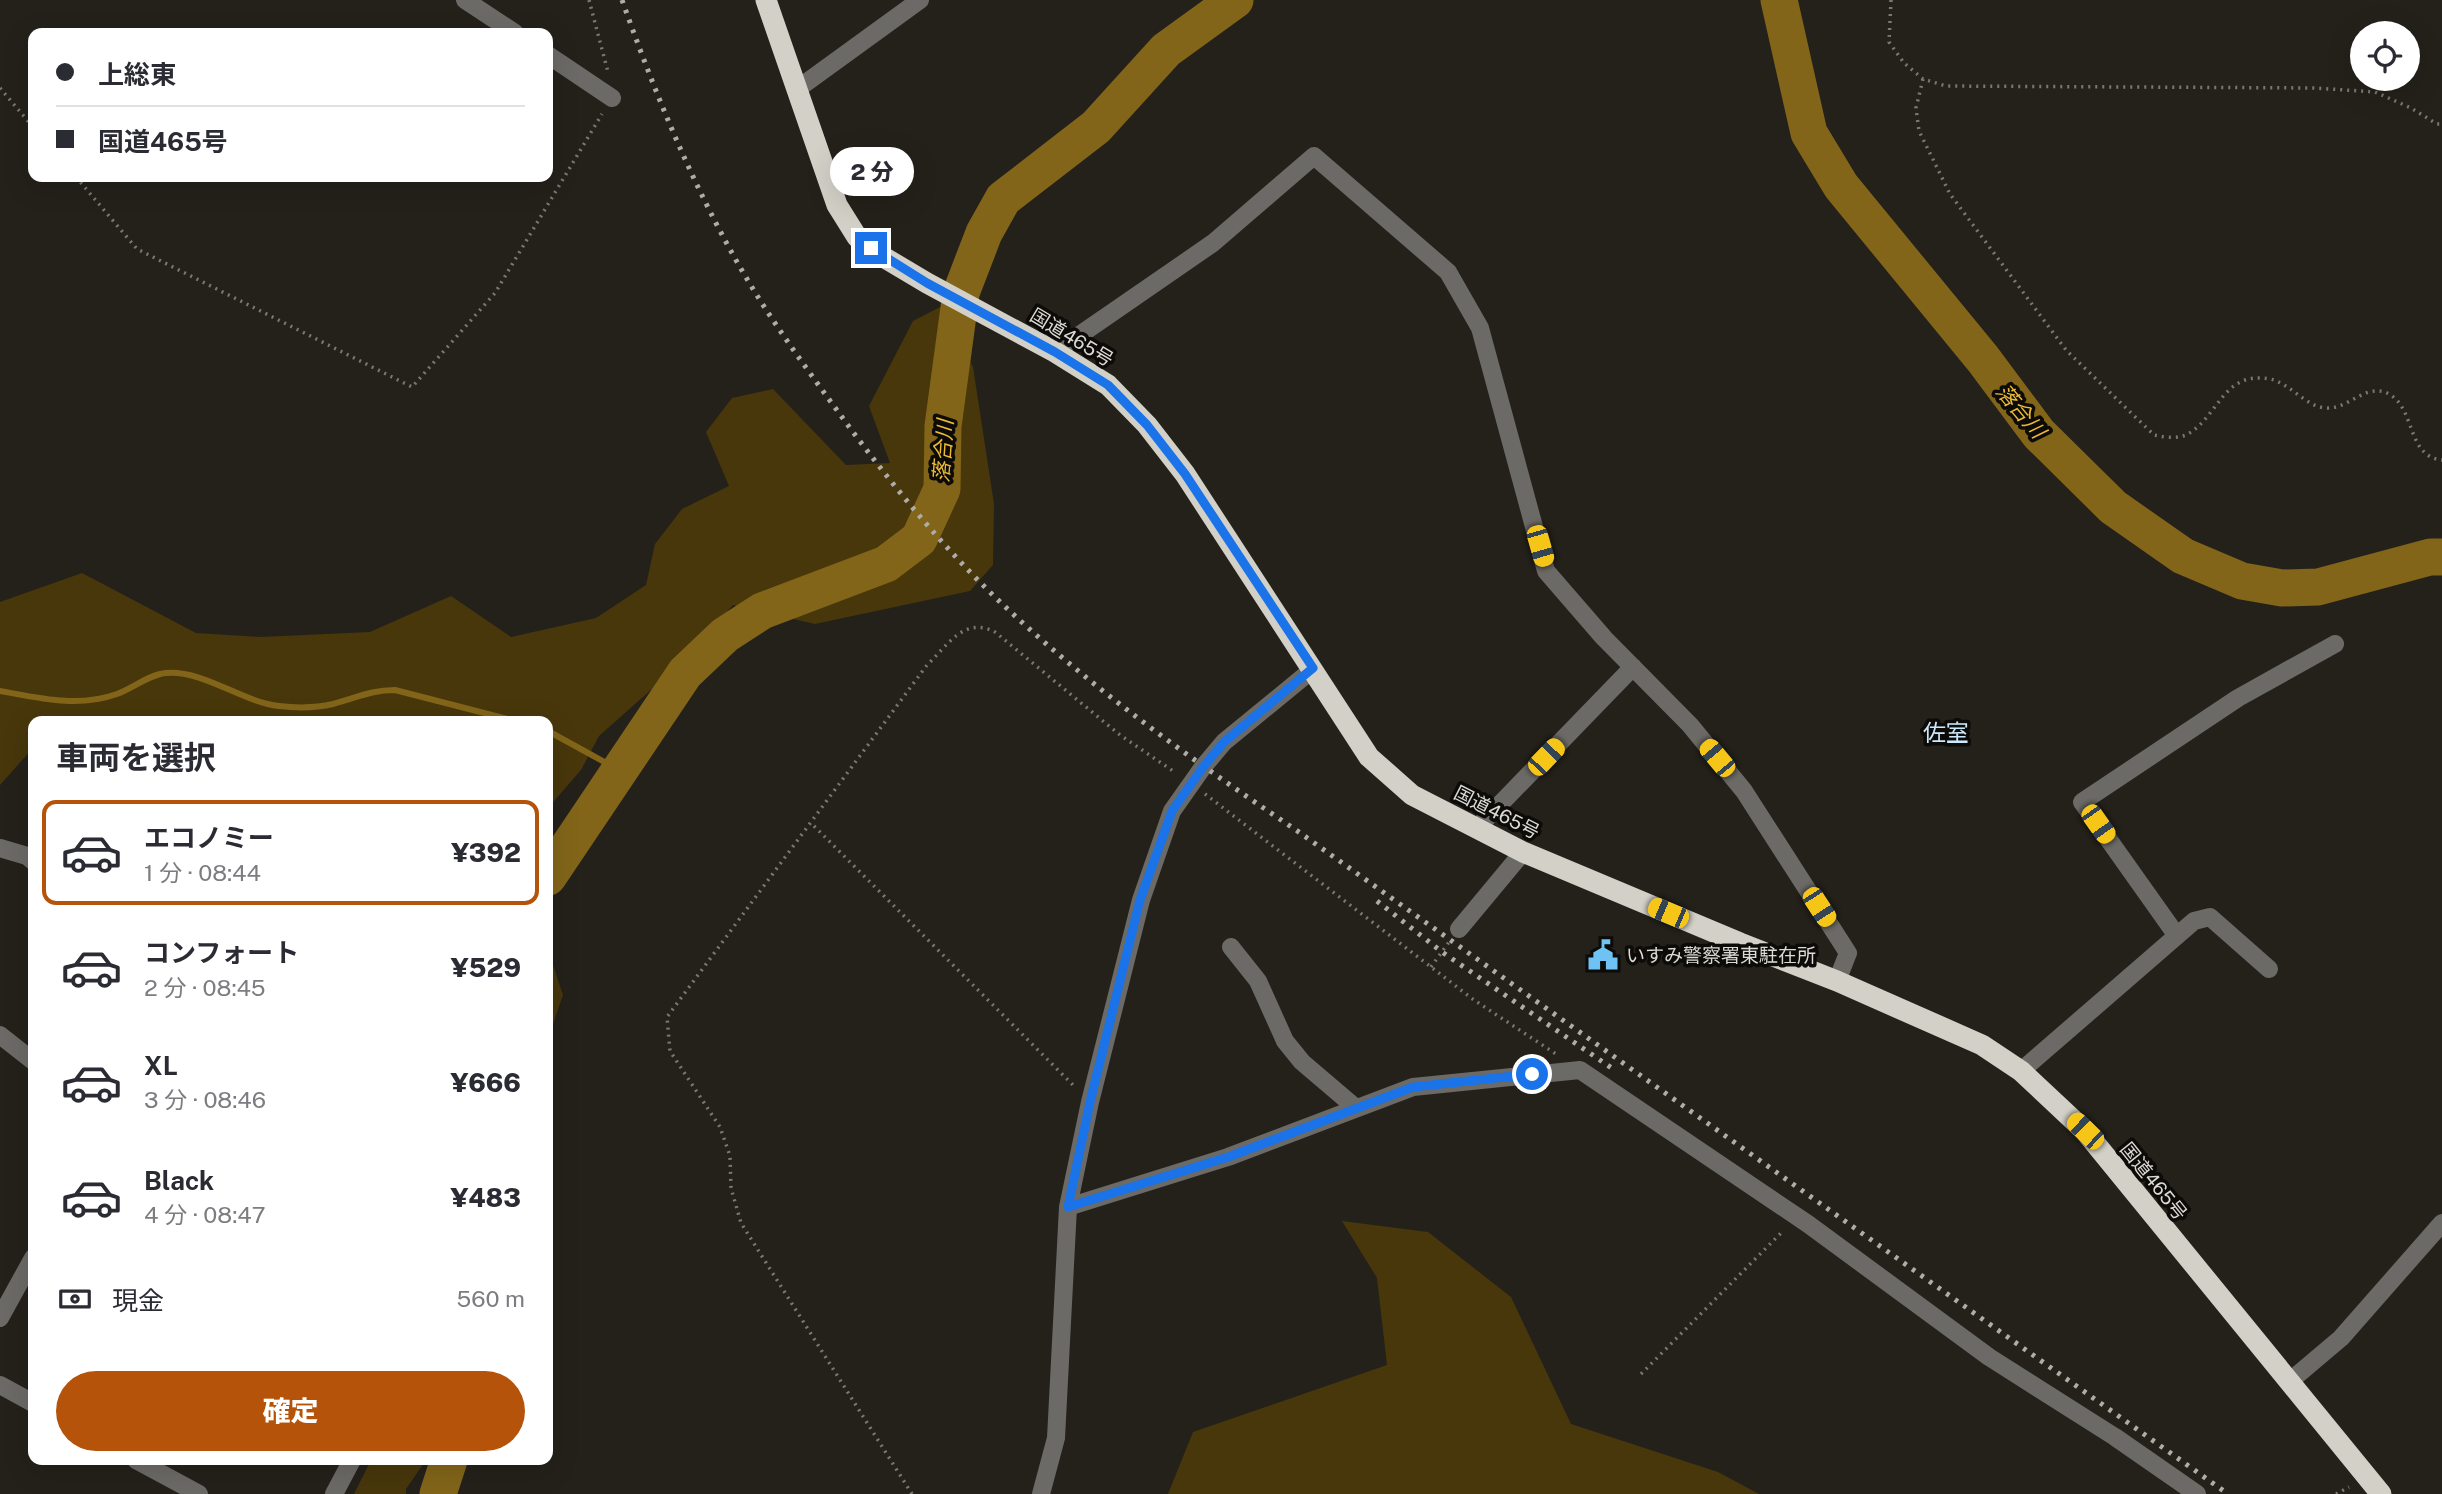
<!DOCTYPE html>
<html lang="ja">
<meta charset="utf-8">
<style>
body{margin:0;font-family:"Public Sans","Noto Sans JP",sans-serif;background:#f2f2f3;color:#2b2b33;height:100vh;display:flex;flex-direction:column;font-size:26px;white-space:nowrap}
*{box-sizing:border-box;margin:0}
p{font-size:23px;color:#7c7c81}
.icon{flex:none;width:38px;height:38px;fill:none;stroke:currentColor;stroke-width:2;stroke-linecap:round;stroke-linejoin:round}
.map{position:relative;flex:1;overflow:hidden}
.panel{position:absolute;left:28px;top:716px;width:525px;height:749px;display:flex;flex-direction:column;background:#fff;border-radius:14px;box-shadow:0 7px 28px #0002}
.panel>*{flex:none}
.guide{position:absolute;left:28px;top:28px;width:525px;height:154px;border-radius:14px;box-shadow:0 7px 28px #0002;display:grid;align-content:center;height:154px;padding:0 28px;background:#fff}
.buttons{position:absolute;left:2350px;top:21px;display:grid;gap:14px}
.buttons a{display:grid;place-items:center;width:70px;height:70px;border-radius:50%;background:#fff;box-shadow:0 7px 28px #0002;font-size:35px}
.end{position:absolute;width:32px;height:32px;margin:-16px;border:9px solid #1a73e8;background:#fff;box-shadow:0 0 0 4px #fff}
.from{border-radius:50%}
.bubble{position:absolute;height:49px;border-radius:24px;background:#fff;box-shadow:0 7px 28px #0002;font-size:23px;font-weight:800;line-height:49px;text-align:center}
.car{position:absolute;width:21px;height:42px;margin:-21px -10px;border-radius:9px;box-shadow:0 0 5px 2px #0007;background:linear-gradient(#f5c518 24%,#345 0 40%,#f5c518 0 76%,#345 0 86%,#f5c518 0)}
.guide b{display:flex;align-items:center;gap:24px;height:66px;font-size:26px}
.guide b+b{border-top:2px solid #e1e1e2}
.guide i{width:18px;height:18px;background:#2b2b33}
ul{padding:0;list-style:none}
li{display:flex;align-items:center;gap:21px;height:105px;margin:0 14px 10px;padding:0 14px;border:4px solid transparent;border-radius:14px}
li div{flex:1}
li b{display:block;font-size:26px}
li em{font-style:normal;font-weight:800}
li.active{border-color:#b45309}
li>.icon{width:63px;height:63px;stroke-width:1.5}
h2{padding:0 28px;font-size:32px;line-height:84px}
.pay{display:flex;align-items:center;gap:18px;height:77px;padding:0 28px;font-size:26px}
.pay p{margin-inline-start:auto}
.primary-button{display:flex;gap:14px;margin-top:auto;padding:14px 28px}
.primary-button a{flex:1;height:80px;border-radius:42px;background:#b45309;color:#fff;font-size:28px;font-weight:800;line-height:80px;text-align:center}
.map>svg:first-child{display:block}
</style>
<div class="map">
<svg width="2442" height="1494" viewBox="0 0 2442 1494">
<rect width="100%" height="100%" fill="#24211b"/>
<path fill="#48370b" d="M942,306L973,367L994,504L993,565L970,591L815,624L733,605L687,658L599,736L581,770L548,808V721H33V748L0,785V602L82,573L196,633L260,637L370,632L451,596L511,637L596,618L646,585L655,544L682,509L729,486L706,432L732,398L773,389L846,465L890,463L869,406L913,321Z
M548,950L563,995L548,1038Z
M1342,1221L1428,1232L1511,1297L1571,1424L1718,1472L1759,1494H1168L1193,1432L1387,1365L1377,1278Z
M371,1460H426L406,1489V1494H354Z"/>
<g fill="none" stroke-linecap="round" stroke-linejoin="round">
<path stroke="#826519" stroke-width="6" d="M0,691C39,698 78,708 117,694C132,689 150,674 166,673C204,670 242,702 279,706C296,708 316,708 333,704C356,698 371,690 395,690L515,721
M548,731L619,770"/>
<path stroke="#826519" stroke-width="37" d="M1779,0L1809,133L1841,186L1983,359L2039,434L2113,507L2183,556L2242,581L2282,588L2318,587L2430,557H2442
M548,877L685,673L725,635L762,611L886,564L919,539L942,489L943,426L961,293L984,233L1003,199L1096,127L1166,50L1235,0
M438,1494L449,1460"/>
<path stroke="#7a7873" stroke-width="3.5" stroke-dasharray="2 5" stroke-linecap="butt" d="M589,0L608,72
M1891,0L1889,42L1904,63L1923,79L1946,86L2315,88L2375,92L2411,108L2437,124H2442
M1923,79L1916,108L1919,131L1950,194L2066,350L2154,435C2164,437 2176,439 2186,435C2219,418 2222,370 2270,379C2290,383 2307,408 2327,408C2350,409 2369,379 2392,396C2415,412 2408,457 2442,460
M0,88L33,127
M76,177L137,249L412,387L495,293L602,114
M1205,794L1474,1000L1556,1054
M814,826L1075,1087
M1431,967L1449,942
M1641,1374L1783,1231
M912,1494L741,1223L731,1188L730,1156L720,1127L670,1051L667,1017L927,665C948,645 964,616 995,632L1120,735L1176,773
M2336,1494L2349,1487"/>
<path stroke="#6b6a66" stroke-width="18" d="M465,0L515,33
M548,55L612,98
M796,90L920,0
M1055,352L1213,243L1314,156L1448,272L1480,328L1546,571L1604,638L1690,725L1744,791L1848,953L1837,981
M1477,828L1633,667
M0,848L27,856L33,861
M1459,929L1523,852
M2177,936L2082,802L2238,698L2335,644
M1231,947L1258,981L1285,1041L1302,1062L1356,1108
M0,1035L33,1061
M2021,1071L2194,921L2210,917L2269,969
M1068,1207L1228,1157L1413,1087L1580,1070L1808,1224L1989,1357L2115,1437L2197,1494
M0,1318L33,1258
M2289,1382L2341,1338L2442,1223
M0,1385L33,1403
M136,1460L199,1494
M334,1494L352,1460
M1041,1494L1056,1438L1068,1207L1090,1102L1141,900L1172,811L1203,767L1224,742L1313,669"/>
<path stroke="#d3d0c7" stroke-width="21" d="M766,0L837,205L857,237L885,258L927,283L1055,352L1108,385L1147,425L1185,474L1369,757L1412,795L1523,852L1740,943L1837,981L1982,1045L2021,1071L2085,1131L2381,1494"/>
<path stroke="#afada8" stroke-width="5" stroke-dasharray="3.5 7" stroke-linecap="butt" d="M622,0C657,99 698,199 753,289C782,336 815,380 847,424C894,487 941,545 997,599C1088,686 1192,760 1296,830L2228,1494
M1377,901L1442,952L1616,1071"/>
</g>
<g fill="none" stroke-linecap="round" stroke-linejoin="round">
<path stroke="#1a73e8" stroke-width="9" d="M871,248L927,283L1055,352L1108,385L1147,425L1185,474L1313,668L1224,742L1203,767L1172,811L1140,900L1090,1102L1068,1207L1228,1157L1413,1087L1532,1074"/>
</g>
<defs>
<g id="civic-bare" transform="scale(2.415)"><path d="M-.6-6.5H3V-4.5H.6V-3L4-1V1h2V6H-6V1h2V-1L-.6-3ZM-1.2 2.5V6h2.4V2.5Z" fill="#6fc2f4" stroke="#0c0b08" stroke-width="2.5" paint-order="stroke"/></g>
</defs>
<g fill-rule="evenodd">
<use href="#civic-bare" x="1603" y="955"/>
</g>
<g text-anchor="middle" dominant-baseline="central" stroke-width="7" stroke-linejoin="round" paint-order="stroke">
<g font-size="19" fill="#dcdad6" stroke="#0c0b08">
<text transform="translate(1072 337) rotate(31)">国道465号</text>
<text transform="translate(1497 812) rotate(27)">国道465号</text>
<text transform="translate(2154 1181) rotate(51)">国道465号</text>
</g>
<g font-size="19" fill="#dcdad6" stroke="#0c0b08" text-anchor="start">
<text x="1626" y="955">いすみ警察署東駐在所</text>
</g>
<g font-size="21" font-style="italic" fill="#ecba35" stroke="#0c0b08">
<text transform="translate(2021 411) rotate(50)">落合川</text>
<text transform="translate(943 451) rotate(-86)">落合川</text>
</g>
<g font-size="23" fill="#cce8fb" stroke="#0c0b08">
<text x="1946" y="732">佐室</text>
</g>
</g>
</svg>
<div class="buttons">
<a><svg class="icon" aria-label="locate" viewBox="0 0 24 24"><circle cx="12" cy="12" r="6"/><path d="M12 2v4M12 18v4M2 12h4M18 12h4"/></svg></a>
</div>
<i class="end from" style="left:1532px;top:1074px"></i>
<i class="end" style="left:871px;top:248px"></i>
<div class="bubble" style="left:830px;top:147px;width:84px">2 分</div>
<i class="car" style="left:1540px;top:546px;rotate:164deg"></i>
<i class="car" style="left:1546px;top:757px;rotate:44deg"></i>
<i class="car" style="left:1717px;top:758px;rotate:320deg"></i>
<i class="car" style="left:2098px;top:824px;rotate:145deg"></i>
<i class="car" style="left:1819px;top:907px;rotate:147deg"></i>
<i class="car" style="left:1668px;top:913px;rotate:293deg"></i>
<i class="car" style="left:2085px;top:1131px;rotate:314deg"></i>
<div class="guide">
<b><i class="from"></i>上総東</b>
<b><i></i>国道465号</b>
</div>
<section class="panel">
<h2>車両を選択</h2>
<ul>
<li class="active"><svg class="icon" aria-label="car" viewBox="0 0 24 24"><path d="M5 17H2v-5l4-1 3-4h7l3 4 3 1v5h-3M9 17h6M6 11h13"/><circle cx="7" cy="17" r="2"/><circle cx="17" cy="17" r="2"/></svg><div><b>エコノミー</b><p>1 分 · 08:44</p></div><em>¥392</em></li>
<li><svg class="icon" aria-label="car" viewBox="0 0 24 24"><path d="M5 17H2v-5l4-1 3-4h7l3 4 3 1v5h-3M9 17h6M6 11h13"/><circle cx="7" cy="17" r="2"/><circle cx="17" cy="17" r="2"/></svg><div><b>コンフォート</b><p>2 分 · 08:45</p></div><em>¥529</em></li>
<li><svg class="icon" aria-label="car" viewBox="0 0 24 24"><path d="M5 17H2v-5l4-1 3-4h7l3 4 3 1v5h-3M9 17h6M6 11h13"/><circle cx="7" cy="17" r="2"/><circle cx="17" cy="17" r="2"/></svg><div><b>XL</b><p>3 分 · 08:46</p></div><em>¥666</em></li>
<li><svg class="icon" aria-label="car" viewBox="0 0 24 24"><path d="M5 17H2v-5l4-1 3-4h7l3 4 3 1v5h-3M9 17h6M6 11h13"/><circle cx="7" cy="17" r="2"/><circle cx="17" cy="17" r="2"/></svg><div><b>Black</b><p>4 分 · 08:47</p></div><em>¥483</em></li>
</ul>
<div class="pay"><svg class="icon" aria-label="cash" viewBox="0 0 24 24"><path d="M3 7h18v10H3z"/><circle cx="12" cy="12" r="2"/></svg>現金<p>560 m</p></div>
<div class="primary-button"><a>確定</a></div>
</section>
</div>
